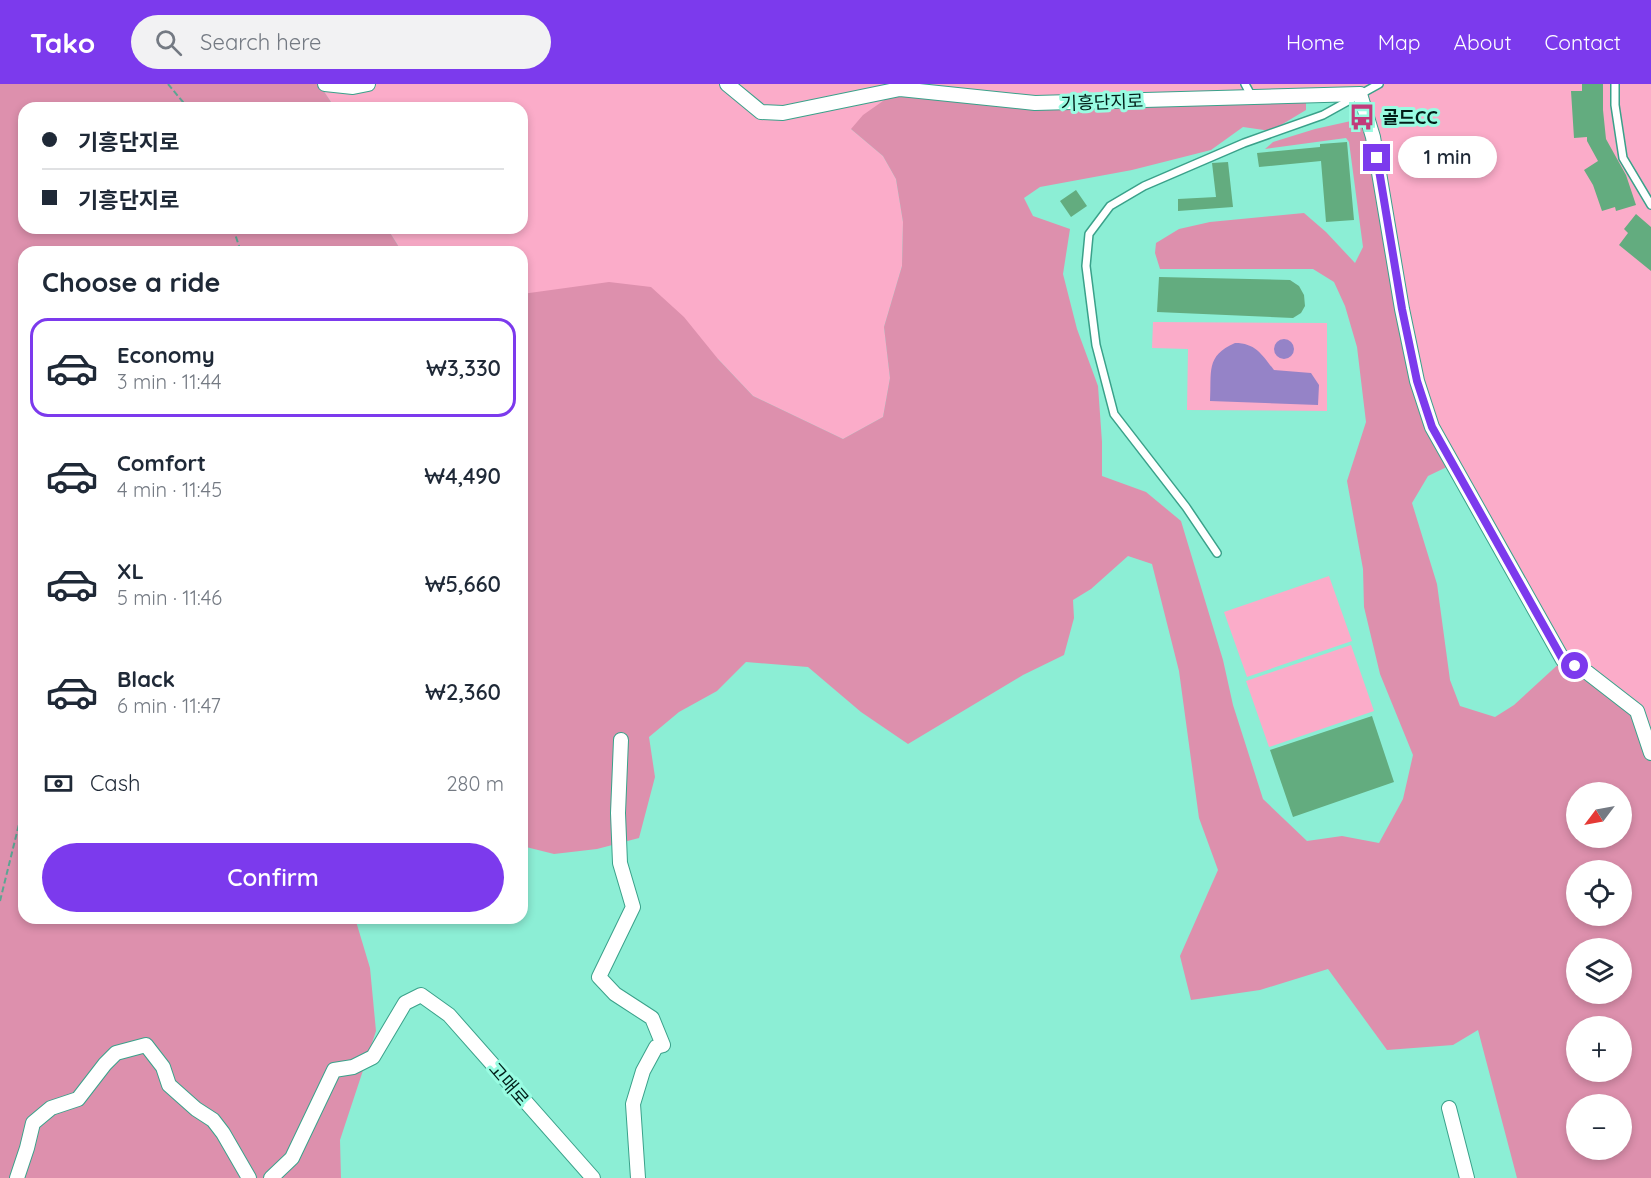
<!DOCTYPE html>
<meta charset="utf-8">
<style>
body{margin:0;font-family:Quicksand,"Noto Sans KR",sans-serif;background:#f2f2f3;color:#1f2937;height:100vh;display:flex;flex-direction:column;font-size:22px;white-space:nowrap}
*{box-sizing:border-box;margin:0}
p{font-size:20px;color:#747a83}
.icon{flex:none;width:33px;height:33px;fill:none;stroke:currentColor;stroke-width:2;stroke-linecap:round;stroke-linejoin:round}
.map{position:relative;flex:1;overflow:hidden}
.side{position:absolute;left:18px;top:162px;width:510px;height:678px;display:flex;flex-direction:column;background:#fff;border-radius:18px;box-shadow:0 3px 9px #0003}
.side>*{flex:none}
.banner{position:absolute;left:18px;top:18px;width:510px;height:132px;border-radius:18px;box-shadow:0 3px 9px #0003;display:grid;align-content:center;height:132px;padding:0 24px;background:#fff}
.needle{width:39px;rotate:238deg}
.controls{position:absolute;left:1566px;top:698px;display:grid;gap:12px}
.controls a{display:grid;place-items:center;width:66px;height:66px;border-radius:50%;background:#fff;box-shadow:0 3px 9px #0003;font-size:30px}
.end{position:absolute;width:27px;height:27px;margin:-14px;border:8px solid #7c3aed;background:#fff;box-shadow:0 0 0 3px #fff}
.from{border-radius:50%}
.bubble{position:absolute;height:42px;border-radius:21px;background:#fff;box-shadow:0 3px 9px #0003;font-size:20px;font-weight:600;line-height:42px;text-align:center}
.banner b{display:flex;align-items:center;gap:21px;height:57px;font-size:22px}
.banner b+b{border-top:2px solid #e0e1e3}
.banner i{width:15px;height:15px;background:#1f2937}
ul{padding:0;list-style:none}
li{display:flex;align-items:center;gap:18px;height:99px;margin:0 12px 9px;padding:0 12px;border:3px solid transparent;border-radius:18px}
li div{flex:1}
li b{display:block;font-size:22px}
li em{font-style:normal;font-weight:600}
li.selected{border-color:#7c3aed}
li>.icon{width:54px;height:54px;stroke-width:1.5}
h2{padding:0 24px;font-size:27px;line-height:72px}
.pay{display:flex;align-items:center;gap:15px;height:66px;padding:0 24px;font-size:22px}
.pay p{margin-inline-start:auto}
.action{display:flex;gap:12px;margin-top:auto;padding:12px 24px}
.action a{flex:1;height:69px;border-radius:36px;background:#7c3aed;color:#fff;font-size:24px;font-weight:600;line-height:69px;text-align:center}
header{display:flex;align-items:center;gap:36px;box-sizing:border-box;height:84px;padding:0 30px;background:#7c3aed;color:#fff}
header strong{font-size:28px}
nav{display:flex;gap:33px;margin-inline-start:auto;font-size:21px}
.search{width:420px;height:54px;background:#f2f2f3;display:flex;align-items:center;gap:15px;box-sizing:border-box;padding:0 21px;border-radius:33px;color:#747a83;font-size:22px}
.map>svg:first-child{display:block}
</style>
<header>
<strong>Tako</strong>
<div class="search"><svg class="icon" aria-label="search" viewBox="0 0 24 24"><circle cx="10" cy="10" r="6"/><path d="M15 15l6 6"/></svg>Search here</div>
<nav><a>Home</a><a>Map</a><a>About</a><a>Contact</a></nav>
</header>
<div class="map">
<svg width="1651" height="1094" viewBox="0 0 1651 1094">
<rect width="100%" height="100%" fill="#8ceed5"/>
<path fill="#fbacc9" d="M319,0H1651V669L1563,576L1432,343L1360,10L851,45L883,72L896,95L903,138L902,182L884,243L890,294L883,333L843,355L753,312L718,275L522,210V168H402L387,144H522V24H335Z
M1153,238L1327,239V327L1187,326L1188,265L1152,264Z
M1329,492L1352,557L1247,593L1224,528Z
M1351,561L1374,627L1269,663L1246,597Z"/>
<path fill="#dd90ad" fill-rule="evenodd" d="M0,0H319L335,24H24V144H387L402,168H24V834H355L370,884L376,947L340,1056L341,1094H0Z
M900,5L1035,19L1306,12V26L1271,47L1243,43L1211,66L1132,86L1040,103L1024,114L1033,132L1070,145L1063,190L1077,245L1098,302L1102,358V392L1146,408L1181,437L1223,576L1233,621L1263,715L1307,757L1342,752L1379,759L1403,715L1413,671L1380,590L1364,523L1363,485L1347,397L1366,338L1357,263L1345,222L1334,198L1313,185H1160L1155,169L1156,159L1179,145L1210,138L1304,129L1326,148L1355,179L1363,163L1349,58L1346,54L1265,65L1273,58L1315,45L1351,37L1361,39L1373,53L1417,297L1453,380L1428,392L1412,419L1437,500L1450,596L1460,622L1495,633L1514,621L1563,576L1637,627L1651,669V1094H1517L1478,946L1453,961L1387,966L1328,885L1260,906L1191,916L1180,872L1218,786L1199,734L1179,587L1152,480L1128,472L1091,505L1073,516L1074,534L1064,571L1023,591L908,660L861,628L808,583L746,578L717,607L679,628L649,653L655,693L639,754L597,765L554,770L522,762V210L609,198L651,203L684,233L718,275L753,312L843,355L883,333L890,294L884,243L902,182L903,138L896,95L883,72L851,45L863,31ZM1576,708H1622V753H1576ZM1576,786H1622V831H1576ZM1576,864H1622V909H1576ZM1576,942H1622V987H1576ZM1576,1020H1622V1065H1576Z"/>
<path fill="#9583c7" d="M1274 265a10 10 0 1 1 20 0a10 10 0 1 1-20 0Z
M1235,259C1256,259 1262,271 1274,286L1311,289L1319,301L1318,321L1210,317C1212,288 1205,272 1235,259Z"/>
<path fill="#63ac7f" d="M1582,0H1603V26L1606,55L1626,91L1636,121L1616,127L1615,123L1602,127L1593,101L1584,86L1598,77L1587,57V53L1574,54L1571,7H1582Z
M1347,58L1354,136L1326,138L1321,77L1259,83L1257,69L1320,63V60Z
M1228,78L1233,123L1178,127V115L1216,113L1212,79Z
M1076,106L1087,122L1071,133L1060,117Z
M1636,130L1651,143V187L1619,161L1628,149L1624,145Z
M1159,193L1290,196L1299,202L1304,211L1305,222L1301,229L1293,234L1157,228Z
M1372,632L1394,698L1293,733L1270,666Z"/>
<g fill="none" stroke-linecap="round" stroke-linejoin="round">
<g stroke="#3aa18a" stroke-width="10">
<path id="lane" d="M1245,0L1252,13
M1615,0V21L1623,74L1651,121
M1217,469L1186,423L1114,330L1096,261L1086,182L1089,150L1110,122L1144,102L1244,59L1323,31L1379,0"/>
</g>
<g stroke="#3aa18a" stroke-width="16">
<path id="street" d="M325,0L353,3L368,0
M727,0L761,28L783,29L900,5L1035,19L1360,10L1373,53L1402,225L1417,297L1432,343L1563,576L1588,589L1637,627L1651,669
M621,656L618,729L620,779L633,823L599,893L615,910L652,934L663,961L656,963L643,987L633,1020L638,1094
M1449,1024L1467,1094
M17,1094L27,1064L33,1039L51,1024L78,1015L105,980L116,969L146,961L163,983L169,1001L196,1025L213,1036L223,1049L249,1094
M271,1094L292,1074L334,986L353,983L373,973L405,919L421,911L449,931L593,1094"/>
</g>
<path stroke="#5ba592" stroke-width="2" stroke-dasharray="6 3" stroke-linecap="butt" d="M168,0L188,24
M233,144L241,168
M0,817L24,720"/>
<use href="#lane" stroke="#fff" stroke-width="7"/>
<use href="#street" stroke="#fff" stroke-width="14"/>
</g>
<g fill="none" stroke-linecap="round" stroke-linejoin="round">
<path stroke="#7c3aed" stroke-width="8" d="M1377,74L1402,225L1417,297L1432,343L1563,576L1575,582"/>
</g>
<defs>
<g id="bus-bare" transform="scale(2.07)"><path d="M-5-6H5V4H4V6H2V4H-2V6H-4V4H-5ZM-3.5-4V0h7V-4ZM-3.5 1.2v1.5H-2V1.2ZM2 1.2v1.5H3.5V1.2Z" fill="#c23b7a" stroke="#99fce2" stroke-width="2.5" paint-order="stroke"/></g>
</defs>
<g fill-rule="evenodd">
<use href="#bus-bare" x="1362" y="33"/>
</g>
<g text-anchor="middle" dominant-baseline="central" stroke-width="6" stroke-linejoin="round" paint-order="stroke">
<g font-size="18" fill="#001e18" stroke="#99fce2">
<text transform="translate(1102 18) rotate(-2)">기흥단지로</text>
<text transform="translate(509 1000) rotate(49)">고매로</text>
</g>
<g font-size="18" font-weight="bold" fill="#001e18" stroke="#99fce2" text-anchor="start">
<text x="1382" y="33">골드CC</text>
</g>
</g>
</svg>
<div class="controls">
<a><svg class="needle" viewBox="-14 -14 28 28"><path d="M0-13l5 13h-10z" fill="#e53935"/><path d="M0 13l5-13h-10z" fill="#747a83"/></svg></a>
<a><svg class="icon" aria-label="locate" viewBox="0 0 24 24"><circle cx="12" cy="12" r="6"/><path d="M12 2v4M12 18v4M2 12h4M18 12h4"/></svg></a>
<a><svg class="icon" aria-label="layers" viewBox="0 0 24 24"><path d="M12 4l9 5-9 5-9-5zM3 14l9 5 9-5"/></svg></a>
<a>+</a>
<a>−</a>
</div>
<i class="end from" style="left:1575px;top:582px"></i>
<i class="end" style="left:1377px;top:74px"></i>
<div class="bubble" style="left:1398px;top:52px;width:99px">1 min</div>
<div class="banner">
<b><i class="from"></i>기흥단지로</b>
<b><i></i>기흥단지로</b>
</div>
<section class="side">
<h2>Choose a ride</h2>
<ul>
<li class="selected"><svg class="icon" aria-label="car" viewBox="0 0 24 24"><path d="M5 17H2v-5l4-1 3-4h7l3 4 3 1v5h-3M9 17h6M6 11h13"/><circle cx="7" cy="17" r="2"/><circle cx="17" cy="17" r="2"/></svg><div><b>Economy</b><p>3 min · 11:44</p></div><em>₩3,330</em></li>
<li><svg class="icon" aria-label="car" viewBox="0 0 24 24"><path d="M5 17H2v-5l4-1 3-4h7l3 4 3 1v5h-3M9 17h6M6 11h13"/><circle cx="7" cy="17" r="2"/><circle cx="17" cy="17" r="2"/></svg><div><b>Comfort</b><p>4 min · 11:45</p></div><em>₩4,490</em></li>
<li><svg class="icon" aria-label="car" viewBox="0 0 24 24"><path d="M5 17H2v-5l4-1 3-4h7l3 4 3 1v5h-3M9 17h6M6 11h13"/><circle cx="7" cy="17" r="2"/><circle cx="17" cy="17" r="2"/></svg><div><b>XL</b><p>5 min · 11:46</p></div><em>₩5,660</em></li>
<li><svg class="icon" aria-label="car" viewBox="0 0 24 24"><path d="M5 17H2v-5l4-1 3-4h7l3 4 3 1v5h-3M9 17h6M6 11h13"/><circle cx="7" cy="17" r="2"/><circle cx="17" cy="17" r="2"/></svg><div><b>Black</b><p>6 min · 11:47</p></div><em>₩2,360</em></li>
</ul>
<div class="pay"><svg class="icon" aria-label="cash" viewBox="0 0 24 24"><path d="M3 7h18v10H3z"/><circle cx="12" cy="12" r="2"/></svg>Cash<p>280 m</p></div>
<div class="action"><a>Confirm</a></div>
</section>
</div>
